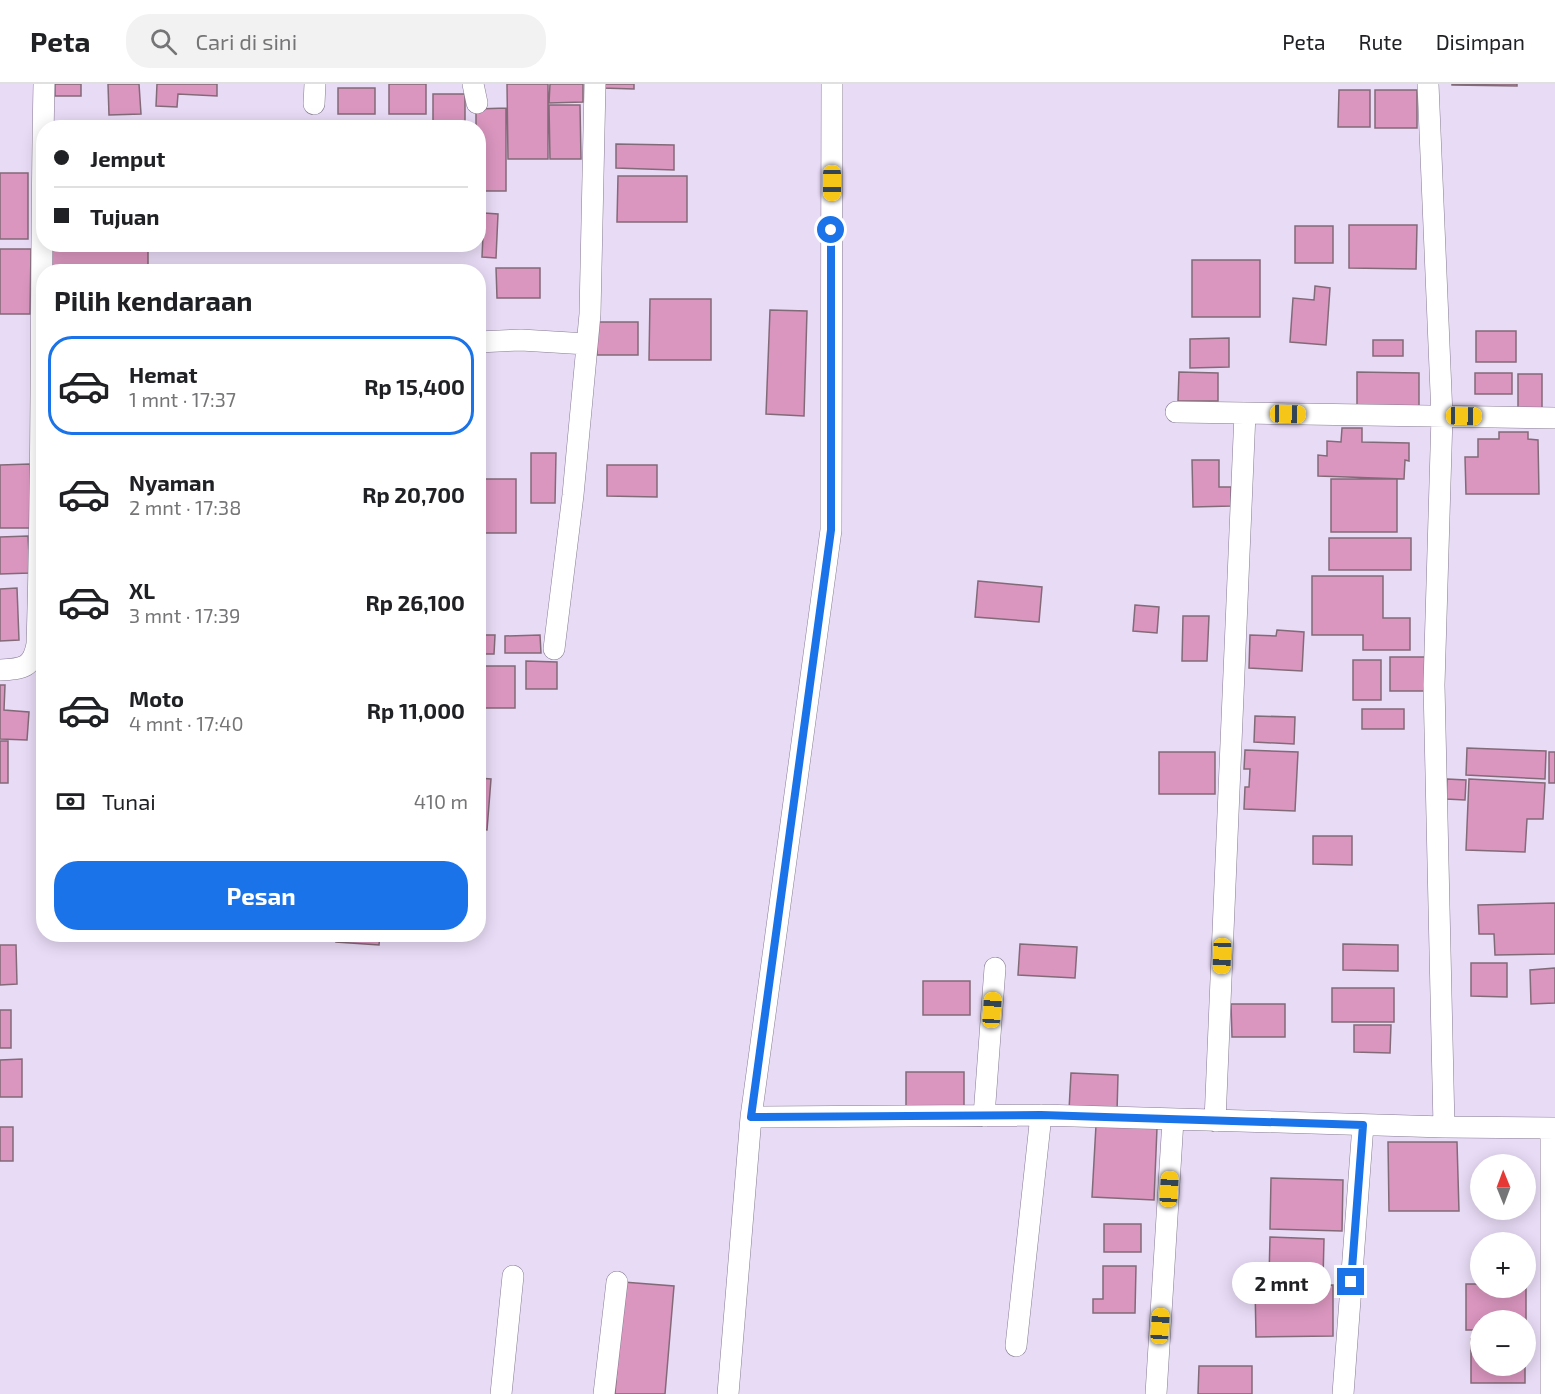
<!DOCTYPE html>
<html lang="id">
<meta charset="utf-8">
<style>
body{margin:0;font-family:"Exo 2",sans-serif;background:#f2f2f2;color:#202124;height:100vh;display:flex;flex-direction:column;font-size:22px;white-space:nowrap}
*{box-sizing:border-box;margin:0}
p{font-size:20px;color:#757577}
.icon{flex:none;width:33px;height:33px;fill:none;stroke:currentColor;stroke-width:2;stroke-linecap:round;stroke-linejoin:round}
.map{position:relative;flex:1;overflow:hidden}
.details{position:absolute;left:36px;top:180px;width:450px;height:678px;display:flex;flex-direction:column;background:#fff;border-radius:24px;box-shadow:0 3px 15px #0003}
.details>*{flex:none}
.banner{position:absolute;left:36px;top:36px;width:450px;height:132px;border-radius:24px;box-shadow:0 3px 15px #0003;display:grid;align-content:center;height:132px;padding:0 18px;background:#fff}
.needle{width:39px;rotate:359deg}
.fabs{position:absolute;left:1470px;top:1070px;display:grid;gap:12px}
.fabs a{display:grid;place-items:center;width:66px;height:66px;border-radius:50%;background:#fff;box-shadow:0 3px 15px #0003;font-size:30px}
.end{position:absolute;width:27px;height:27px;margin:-14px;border:8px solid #1a73e8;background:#fff;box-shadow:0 0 0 3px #fff}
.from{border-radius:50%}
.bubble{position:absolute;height:42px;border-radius:21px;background:#fff;box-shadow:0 3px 15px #0003;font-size:20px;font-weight:700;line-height:42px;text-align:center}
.car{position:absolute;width:18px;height:36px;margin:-18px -9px;border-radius:8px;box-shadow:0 0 4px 2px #0007;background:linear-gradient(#f5c518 24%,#345 0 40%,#f5c518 0 76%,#345 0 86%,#f5c518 0)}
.banner b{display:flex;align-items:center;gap:21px;height:57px;font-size:22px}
.banner b+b{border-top:2px solid #e0e0e0}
.banner i{width:15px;height:15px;background:#202124}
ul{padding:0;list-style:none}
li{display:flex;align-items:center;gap:18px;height:99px;margin:0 12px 9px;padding:0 6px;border:3px solid transparent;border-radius:24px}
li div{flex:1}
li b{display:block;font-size:22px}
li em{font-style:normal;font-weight:700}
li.selected{border-color:#1a73e8}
li>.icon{width:54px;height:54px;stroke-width:1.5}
h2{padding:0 18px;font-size:27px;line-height:72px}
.pay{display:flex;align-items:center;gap:15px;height:66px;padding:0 18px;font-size:22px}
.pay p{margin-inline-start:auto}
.cta{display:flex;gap:12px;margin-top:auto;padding:12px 18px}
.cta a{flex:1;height:69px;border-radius:24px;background:#1a73e8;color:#fff;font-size:24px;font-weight:700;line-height:69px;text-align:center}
header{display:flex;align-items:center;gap:36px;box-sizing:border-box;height:84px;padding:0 30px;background:#fff;border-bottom:2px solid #e0e0e0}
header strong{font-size:28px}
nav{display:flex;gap:33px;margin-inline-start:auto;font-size:21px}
.search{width:420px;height:54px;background:#f2f2f2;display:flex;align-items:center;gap:15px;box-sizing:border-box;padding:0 21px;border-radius:24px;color:#757577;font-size:22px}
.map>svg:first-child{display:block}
</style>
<header>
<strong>Peta</strong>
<div class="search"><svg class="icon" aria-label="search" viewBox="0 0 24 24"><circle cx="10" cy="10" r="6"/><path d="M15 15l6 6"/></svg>Cari di sini</div>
<nav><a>Peta</a><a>Rute</a><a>Disimpan</a></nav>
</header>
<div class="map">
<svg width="1555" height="1310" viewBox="0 0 1555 1310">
<rect width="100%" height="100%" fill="#e8dbf6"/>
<path fill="#da96bf" stroke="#836a78" stroke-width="1.5" d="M55,0H81V12H55Z
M108,0H139L141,30L109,31Z
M157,0H217V12L178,10L177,23L156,22Z
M389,0H426V30H389Z
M507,0H548V75H508Z
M550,0H583V18L549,19Z
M602,0H634V5L602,4Z
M1452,0H1517V2L1452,1Z
M338,4H375V30H338Z
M1339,6H1370V43H1338Z
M1375,6H1417V44H1375Z
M433,10H465V44H433Z
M549,21H580L581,75H550Z
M506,24V107H478V44H476V25Z
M616,60L674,61V86L616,84Z
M0,89H28V155H0Z
M618,92H687V138H617Z
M484,129L498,130L496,174L482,173Z
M1349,141H1417L1416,185L1349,184Z
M1295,142H1333V179H1295Z
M48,160L148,161V188H48Z
M0,165H31L30,230H0Z
M1192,176H1260V233H1192Z
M496,184H540V214H497Z
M1315,202L1330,204L1326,261L1290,258L1293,214L1314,216Z
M650,215H711V276H649Z
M770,226L807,227L804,332L766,330Z
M597,238H638V271H597Z
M1476,247H1516V278H1476Z
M1229,254V283L1190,284V255Z
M1373,256H1403V272H1373Z
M1179,288L1218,289V317H1178Z
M1357,288L1419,289V327H1357Z
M1475,289H1512V310H1475Z
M1518,290H1542V327H1518Z
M1342,344H1362V358L1409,359V377L1405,376L1404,395L1318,392V371L1327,372V357L1341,358Z
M1499,348H1528V355L1538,356L1539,410H1466L1465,373H1478V355H1499Z
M531,369H556L555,419H531Z
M1192,376H1219V403H1231V422L1193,423Z
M30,380V444H0V381Z
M607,381H657V413L607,412Z
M478,395H516V449H478Z
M1331,395H1397V448H1331Z
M28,452L30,489L0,490V453Z
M1329,454H1411V486H1329Z
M1312,492H1383V534H1410V566H1363V551H1312Z
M978,497L1042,503L1039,538L975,533Z
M17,504L19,556L0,557V505Z
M1135,521L1159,523L1157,549L1133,547Z
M1183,532H1209L1207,577H1182Z
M1277,546L1304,548L1302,587L1249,584L1250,551L1276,552Z
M478,551H495L494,570H478Z
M540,551L541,569H505V552Z
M1390,573H1426V607H1390Z
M1353,576H1381V616H1353Z
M526,577L557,578V605H526Z
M478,582H515V624H478Z
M0,601H5L4,626L29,628L27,656L0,655Z
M1362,625H1404V645H1362Z
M1255,632L1295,633L1294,660L1254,658Z
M0,657H8V699H0Z
M1467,664L1546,667L1545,695L1466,691Z
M1245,666L1298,668L1295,727L1244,725L1245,703H1249L1250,685H1244Z
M1159,668H1215V710H1159Z
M1549,668H1555V699H1549Z
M478,694L491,695L487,746L478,745Z
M1447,695L1466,696L1465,716L1446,715Z
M1469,695L1545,699L1543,735H1527L1525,768L1466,766Z
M1313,752H1352V781L1313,780Z
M1555,819V870L1495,871L1494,850H1479L1478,821Z
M337,850H380L379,861L336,858Z
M1020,860L1077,863L1075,894L1018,891Z
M1343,860L1398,861V887L1343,886Z
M0,861H16L17,900L0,901Z
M1471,879H1507V913L1471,912Z
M1555,884V919L1531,920L1530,886Z
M923,897H970V931H923Z
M1332,904H1394V938H1332Z
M1231,920H1285V953H1232Z
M0,926H11V964H0Z
M1354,941H1391L1390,969L1354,968Z
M22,975V1013H0V976Z
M906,988H964V1030L906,1029Z
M1071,989L1118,991L1117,1028L1069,1026Z
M1096,1041L1157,1044L1154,1116L1092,1113Z
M0,1043H13V1077H0Z
M1388,1058H1457L1459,1127H1389Z
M1271,1094L1343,1096L1342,1147L1270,1145Z
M1104,1140H1141V1168H1104Z
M1270,1153L1324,1155L1323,1195L1269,1194Z
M1103,1182H1136L1135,1229H1093V1215H1103Z
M623,1198L674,1202L665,1310H615Z
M1466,1200H1480V1203H1526V1200V1246V1236H1480V1246H1466Z
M1333,1201V1252L1256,1253L1255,1202Z
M1471,1255H1480V1281H1525V1299H1471Z
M1199,1282H1252V1310H1198Z"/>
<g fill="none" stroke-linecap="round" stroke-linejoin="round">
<g stroke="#877b93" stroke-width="22">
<path id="street" d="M473,0L477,19
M1428,0L1442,332L1434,601L1444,1043L1555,1044
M314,20L315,0
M478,258L521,256L587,260
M1176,328L1245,329
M554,565L573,411L590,230L595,0
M0,586C22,585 33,584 37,560C43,373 40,187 44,0
M984,1032L995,884
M751,1033L1041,1031L1444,1043
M1215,1037L1245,329L1555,334
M1016,1262L1041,1031
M501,1310L513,1192
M604,1310L617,1198
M728,1310L751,1033L831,446L832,0
M1156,1310L1173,1036
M1343,1310L1363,1041
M1551,1310V1044"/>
</g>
<use href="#street" stroke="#fff" stroke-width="21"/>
</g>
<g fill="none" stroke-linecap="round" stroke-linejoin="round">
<path stroke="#1a73e8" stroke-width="8" d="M831,146V446L751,1033L1041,1031L1363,1041L1351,1198"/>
</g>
</svg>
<div class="fabs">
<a><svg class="needle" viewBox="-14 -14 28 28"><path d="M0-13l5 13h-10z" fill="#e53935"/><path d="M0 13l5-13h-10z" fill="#757577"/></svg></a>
<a>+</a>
<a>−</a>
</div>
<i class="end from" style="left:831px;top:146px"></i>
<i class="end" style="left:1351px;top:1198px"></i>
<div class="bubble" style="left:1232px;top:1178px;width:99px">2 mnt</div>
<i class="car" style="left:832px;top:99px;rotate:180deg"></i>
<i class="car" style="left:1288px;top:330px;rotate:91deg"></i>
<i class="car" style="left:1464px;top:332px;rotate:91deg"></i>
<i class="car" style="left:1222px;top:872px;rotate:182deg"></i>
<i class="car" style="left:992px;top:926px;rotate:4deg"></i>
<i class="car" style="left:1169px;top:1105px;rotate:4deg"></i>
<i class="car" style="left:1160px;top:1242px;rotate:4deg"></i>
<div class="banner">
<b><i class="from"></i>Jemput</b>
<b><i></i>Tujuan</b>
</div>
<section class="details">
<h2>Pilih kendaraan</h2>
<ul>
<li class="selected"><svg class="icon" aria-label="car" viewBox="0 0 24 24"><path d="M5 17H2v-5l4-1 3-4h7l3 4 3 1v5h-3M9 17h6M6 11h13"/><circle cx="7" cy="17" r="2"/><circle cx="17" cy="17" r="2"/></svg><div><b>Hemat</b><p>1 mnt · 17:37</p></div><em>Rp 15,400</em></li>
<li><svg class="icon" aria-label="car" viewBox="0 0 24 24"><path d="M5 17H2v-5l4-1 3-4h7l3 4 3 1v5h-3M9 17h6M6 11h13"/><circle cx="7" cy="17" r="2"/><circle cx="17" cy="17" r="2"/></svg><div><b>Nyaman</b><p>2 mnt · 17:38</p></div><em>Rp 20,700</em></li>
<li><svg class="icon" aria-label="car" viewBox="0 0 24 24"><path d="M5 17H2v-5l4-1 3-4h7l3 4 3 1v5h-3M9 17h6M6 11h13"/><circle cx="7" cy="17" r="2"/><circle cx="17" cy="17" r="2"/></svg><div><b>XL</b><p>3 mnt · 17:39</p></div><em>Rp 26,100</em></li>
<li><svg class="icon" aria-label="car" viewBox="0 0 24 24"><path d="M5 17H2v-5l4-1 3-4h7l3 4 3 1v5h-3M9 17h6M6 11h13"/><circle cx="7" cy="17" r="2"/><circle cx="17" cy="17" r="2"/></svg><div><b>Moto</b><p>4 mnt · 17:40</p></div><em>Rp 11,000</em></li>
</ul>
<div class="pay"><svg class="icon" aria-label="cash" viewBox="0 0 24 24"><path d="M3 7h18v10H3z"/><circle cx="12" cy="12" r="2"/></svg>Tunai<p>410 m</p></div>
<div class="cta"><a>Pesan</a></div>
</section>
</div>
